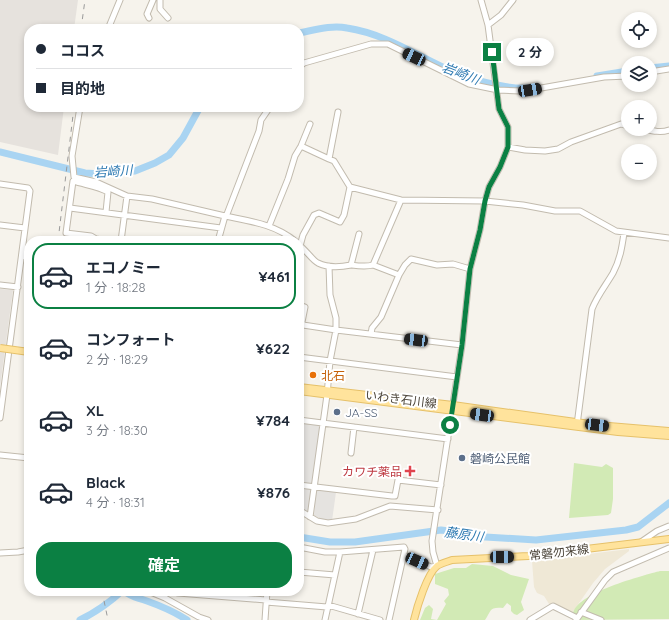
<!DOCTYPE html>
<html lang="ja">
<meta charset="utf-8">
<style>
body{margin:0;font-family:Quicksand,"Noto Sans JP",sans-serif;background:#f6f6f7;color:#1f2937;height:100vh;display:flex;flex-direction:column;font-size:15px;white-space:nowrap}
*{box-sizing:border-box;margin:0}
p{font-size:13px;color:#747a83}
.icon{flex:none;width:22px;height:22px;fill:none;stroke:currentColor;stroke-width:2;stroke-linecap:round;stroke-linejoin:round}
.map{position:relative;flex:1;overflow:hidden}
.panel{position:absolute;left:24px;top:236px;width:280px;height:360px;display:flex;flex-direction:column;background:#fff;border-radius:16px;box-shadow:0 2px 6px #0003}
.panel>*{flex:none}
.top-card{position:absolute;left:24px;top:24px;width:280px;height:88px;border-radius:16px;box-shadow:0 2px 6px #0003;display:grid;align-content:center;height:88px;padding:0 12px;background:#fff}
.tools{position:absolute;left:621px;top:12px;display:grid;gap:8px}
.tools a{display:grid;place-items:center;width:36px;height:36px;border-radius:50%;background:#fff;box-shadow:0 2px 6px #0003;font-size:20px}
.end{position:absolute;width:18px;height:18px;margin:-9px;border:5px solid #0b8043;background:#fff;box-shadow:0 0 0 2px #fff}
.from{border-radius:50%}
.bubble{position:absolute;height:28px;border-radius:14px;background:#fff;box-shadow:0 2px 6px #0003;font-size:13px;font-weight:700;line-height:28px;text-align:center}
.car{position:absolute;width:12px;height:24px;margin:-12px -6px;border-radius:5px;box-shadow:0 0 3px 1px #0007;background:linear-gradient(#222 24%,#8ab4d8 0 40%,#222 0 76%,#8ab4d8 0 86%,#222 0)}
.top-card b{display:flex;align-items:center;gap:14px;height:38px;font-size:15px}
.top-card b+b{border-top:1px solid #e0e1e3}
.top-card i{width:10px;height:10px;background:#1f2937}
ul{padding:7px 0 0;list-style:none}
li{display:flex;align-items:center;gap:12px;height:66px;margin:0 8px 6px;padding:0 4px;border:2px solid transparent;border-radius:16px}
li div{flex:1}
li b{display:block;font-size:15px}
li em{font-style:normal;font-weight:700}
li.active{border-color:#0b8043}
li>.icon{width:36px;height:36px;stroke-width:1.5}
.action{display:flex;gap:8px;margin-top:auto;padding:8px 12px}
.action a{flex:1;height:46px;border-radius:16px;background:#0b8043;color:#fff;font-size:16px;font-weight:700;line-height:46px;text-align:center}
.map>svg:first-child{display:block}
</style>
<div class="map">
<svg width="669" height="620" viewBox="0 0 669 620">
<rect width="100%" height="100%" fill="#f6f3ec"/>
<path fill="#e6e2dd" d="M0,0H78L74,29H29V107H64L58,155L0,142Z
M0,289L13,290L0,387Z"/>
<path fill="#efe8d6" d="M629,549V551L605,569L593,583L572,613L551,607L544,596L537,593L534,587L532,561Z"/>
<path fill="#d2eab5" d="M574,463L602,467L606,464L613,468V499L611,513L608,515L569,518Z
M472,564L493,566L511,575L529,579L521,602L524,610L517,615L514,614L511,611V606L507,603L503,608C489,607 492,610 485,620H420L425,608L429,605L433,609L431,619L437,620L446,604L444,601L449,595L448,589L435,584V574L454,568H466Z
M660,571H669V619L574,620C562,596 645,575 660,571Z"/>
<path fill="#e5e3e0" d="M299,423L321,425L313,485L299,482V464L303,432L299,431Z
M299,487L312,489L309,513L299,508Z
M316,490L336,492L332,521L323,520L314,515Z"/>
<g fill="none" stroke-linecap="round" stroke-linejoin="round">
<path stroke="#a9d4f2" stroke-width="7" d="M299,33C315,30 331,25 347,28C387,34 420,58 456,73C469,79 483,82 497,85C507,87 517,89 527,88
M650,68L669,66
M597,76L628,71
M0,152L85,173L102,174L135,171L155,163L169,155L183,138L200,107
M299,537L330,542H355L441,530L457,532L469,536L536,540L626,530L638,527L669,503
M124,591C133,598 136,597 147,601C161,606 175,612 187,620
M80,620C96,612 109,603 122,591"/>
<g stroke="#c2bbae" stroke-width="7">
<path id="minor" d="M160,0V9L168,18
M149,18L147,14L153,0
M488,25L501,15L513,0
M108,29L120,0
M299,67L304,63L371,44H388L469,84L498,90L520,91L530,90L604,77L628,76
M650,72L669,69
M80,107L72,156L74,177L96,182L127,196L152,199L225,216L218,241
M270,107L261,120L259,131L227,214L225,216C249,221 275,224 295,241
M645,129C653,131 661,133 669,130
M301,146L329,159L338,112
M508,147L525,150L545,151L558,149L571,142L621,124L628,126
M329,159L334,161L350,187L401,200L485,201L523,205L555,211H580L616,231L669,238
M0,184L28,188L30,191L0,418
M70,208L221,228
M106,212L108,192C97,186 85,185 73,181L66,233L91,236L96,239L108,241
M0,225L25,228
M269,226L288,179L295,156L301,146L310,124
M121,241L127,196
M299,245C305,249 313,261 318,263C328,268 341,267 351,265L359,234
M300,246L303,235L314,215L319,213L340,222L344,215L350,187
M22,256L29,257
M351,265C359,266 366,267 373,265L399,275L381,317L372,328L371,334
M373,265L401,200
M329,266L330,295L336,318V330L462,345
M399,275L405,265L411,259L437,265L453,264L470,269
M0,285L18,287
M299,305L305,307L302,322L303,325L336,330L330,361L327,395L310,517
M299,357L457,377
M299,420L448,439
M577,425L592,309C597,296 606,285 613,273C620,260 622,247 624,233
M351,453L354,427
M0,455L29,458
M299,485L392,496H395L398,480L441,485
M299,510L317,521L328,523L356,519L390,506L438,510
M641,542L657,531L669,526
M299,547L325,552H340
M0,553L18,552L29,550
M404,555L431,567L437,566L433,552L432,541L462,345L470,269L480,230L485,201L489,187L500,167L508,147V127L499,109L488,25L481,0
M299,572L335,575
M148,591L165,598L199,617L208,620
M178,593L266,600
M266,602L327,607
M328,605L380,620
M581,612L601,620
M358,614L373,550
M265,620L267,591
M325,620L340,552L404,547L405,549L389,620
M530,620L553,606L577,618
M576,620L605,580L613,572L669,548"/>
</g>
<g stroke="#e6c16a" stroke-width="8">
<path id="major" d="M299,387L453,405L597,425L669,431
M299,391L618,432L669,436
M414,620C417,607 427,574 437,566C441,563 447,562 452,560L528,556L669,539"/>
</g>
<use href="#minor" stroke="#fff" stroke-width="5"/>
<use href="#major" stroke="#ffe39c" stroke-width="6"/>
<path stroke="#9a9a9a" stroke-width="1" stroke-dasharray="5 5" stroke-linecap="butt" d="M81,29L85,0
M58,241L74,107
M102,591L108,620"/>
<g stroke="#e6c16a" stroke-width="8" stroke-linecap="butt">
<path id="major-bridge" d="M0,348L29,352"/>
</g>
<use href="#major-bridge" stroke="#ffe39c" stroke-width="6"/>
</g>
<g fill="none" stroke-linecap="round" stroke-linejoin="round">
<path stroke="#0b8043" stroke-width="5" d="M450,425L462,345L470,269L480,230L485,201L489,187L500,167L508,147V127L499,109L492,52"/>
</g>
<circle fill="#e8710a" stroke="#fff" stroke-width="1.5" cx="313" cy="375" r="4"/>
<g fill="#5c6f8a" stroke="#fff" stroke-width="1.5">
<circle cx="337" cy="412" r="4"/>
<circle cx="462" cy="458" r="4"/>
</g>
<path fill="#e0444e" stroke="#fff" stroke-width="1.5" d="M408 465h4v4h4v4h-4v4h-4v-4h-4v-4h4z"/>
<g text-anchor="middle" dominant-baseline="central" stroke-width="4" stroke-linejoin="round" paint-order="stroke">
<g font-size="12" fill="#c56008" stroke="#fff" text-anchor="start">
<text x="321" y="375">北石</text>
</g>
<g font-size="12" fill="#4b4439" stroke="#fff">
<text transform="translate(401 399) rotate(7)">いわき石川線</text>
<text transform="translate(559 552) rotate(-7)">常磐勿来線</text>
</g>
<g font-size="12" fill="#4e5e75" stroke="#fff" text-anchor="start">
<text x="345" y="412">JA-SS</text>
<text x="470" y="458">磐崎公民館</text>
</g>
<g font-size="12" fill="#be3a42" stroke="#fff" text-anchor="end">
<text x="402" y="471">カワチ薬品</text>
</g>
<g font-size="13" font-style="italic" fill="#2e7ab2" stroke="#fff">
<text transform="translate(461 73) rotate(21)">岩崎川</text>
<text transform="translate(113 171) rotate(-4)">岩崎川</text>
<text transform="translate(464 534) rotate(8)">藤原川</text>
</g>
</g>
</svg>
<div class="tools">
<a><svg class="icon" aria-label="locate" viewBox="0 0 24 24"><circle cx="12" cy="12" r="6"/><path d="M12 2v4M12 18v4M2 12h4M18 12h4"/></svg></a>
<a><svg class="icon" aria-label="layers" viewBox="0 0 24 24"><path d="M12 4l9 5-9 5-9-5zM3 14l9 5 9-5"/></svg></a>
<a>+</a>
<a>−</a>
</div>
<i class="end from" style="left:450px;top:425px"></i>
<i class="end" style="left:492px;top:52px"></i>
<div class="bubble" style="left:506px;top:38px;width:48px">2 分</div>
<i class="car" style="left:414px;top:57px;rotate:295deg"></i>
<i class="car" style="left:530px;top:90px;rotate:80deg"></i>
<i class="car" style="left:416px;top:340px;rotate:277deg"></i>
<i class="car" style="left:482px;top:415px;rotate:278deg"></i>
<i class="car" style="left:597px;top:425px;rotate:97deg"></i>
<i class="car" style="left:502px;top:557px;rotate:90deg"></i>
<i class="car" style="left:417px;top:561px;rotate:114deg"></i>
<div class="top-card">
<b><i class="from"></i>ココス</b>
<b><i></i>目的地</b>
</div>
<section class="panel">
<ul>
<li class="active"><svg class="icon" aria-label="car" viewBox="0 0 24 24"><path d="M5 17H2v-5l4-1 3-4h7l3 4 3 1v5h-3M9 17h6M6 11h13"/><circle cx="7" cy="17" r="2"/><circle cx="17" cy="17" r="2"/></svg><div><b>エコノミー</b><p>1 分 · 18:28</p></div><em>¥461</em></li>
<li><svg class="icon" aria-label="car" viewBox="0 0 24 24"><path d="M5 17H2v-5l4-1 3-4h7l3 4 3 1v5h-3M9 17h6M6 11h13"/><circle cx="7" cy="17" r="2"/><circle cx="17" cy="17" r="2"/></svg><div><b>コンフォート</b><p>2 分 · 18:29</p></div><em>¥622</em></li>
<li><svg class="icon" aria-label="car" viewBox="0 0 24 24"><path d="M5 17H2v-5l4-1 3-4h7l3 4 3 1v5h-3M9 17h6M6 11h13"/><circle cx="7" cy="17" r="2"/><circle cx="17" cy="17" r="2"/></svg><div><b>XL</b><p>3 分 · 18:30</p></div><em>¥784</em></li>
<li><svg class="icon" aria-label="car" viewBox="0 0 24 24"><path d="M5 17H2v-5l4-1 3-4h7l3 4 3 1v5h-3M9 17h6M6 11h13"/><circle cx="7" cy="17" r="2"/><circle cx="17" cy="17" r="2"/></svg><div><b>Black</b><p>4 分 · 18:31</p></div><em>¥876</em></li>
</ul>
<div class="action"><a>確定</a></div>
</section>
</div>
